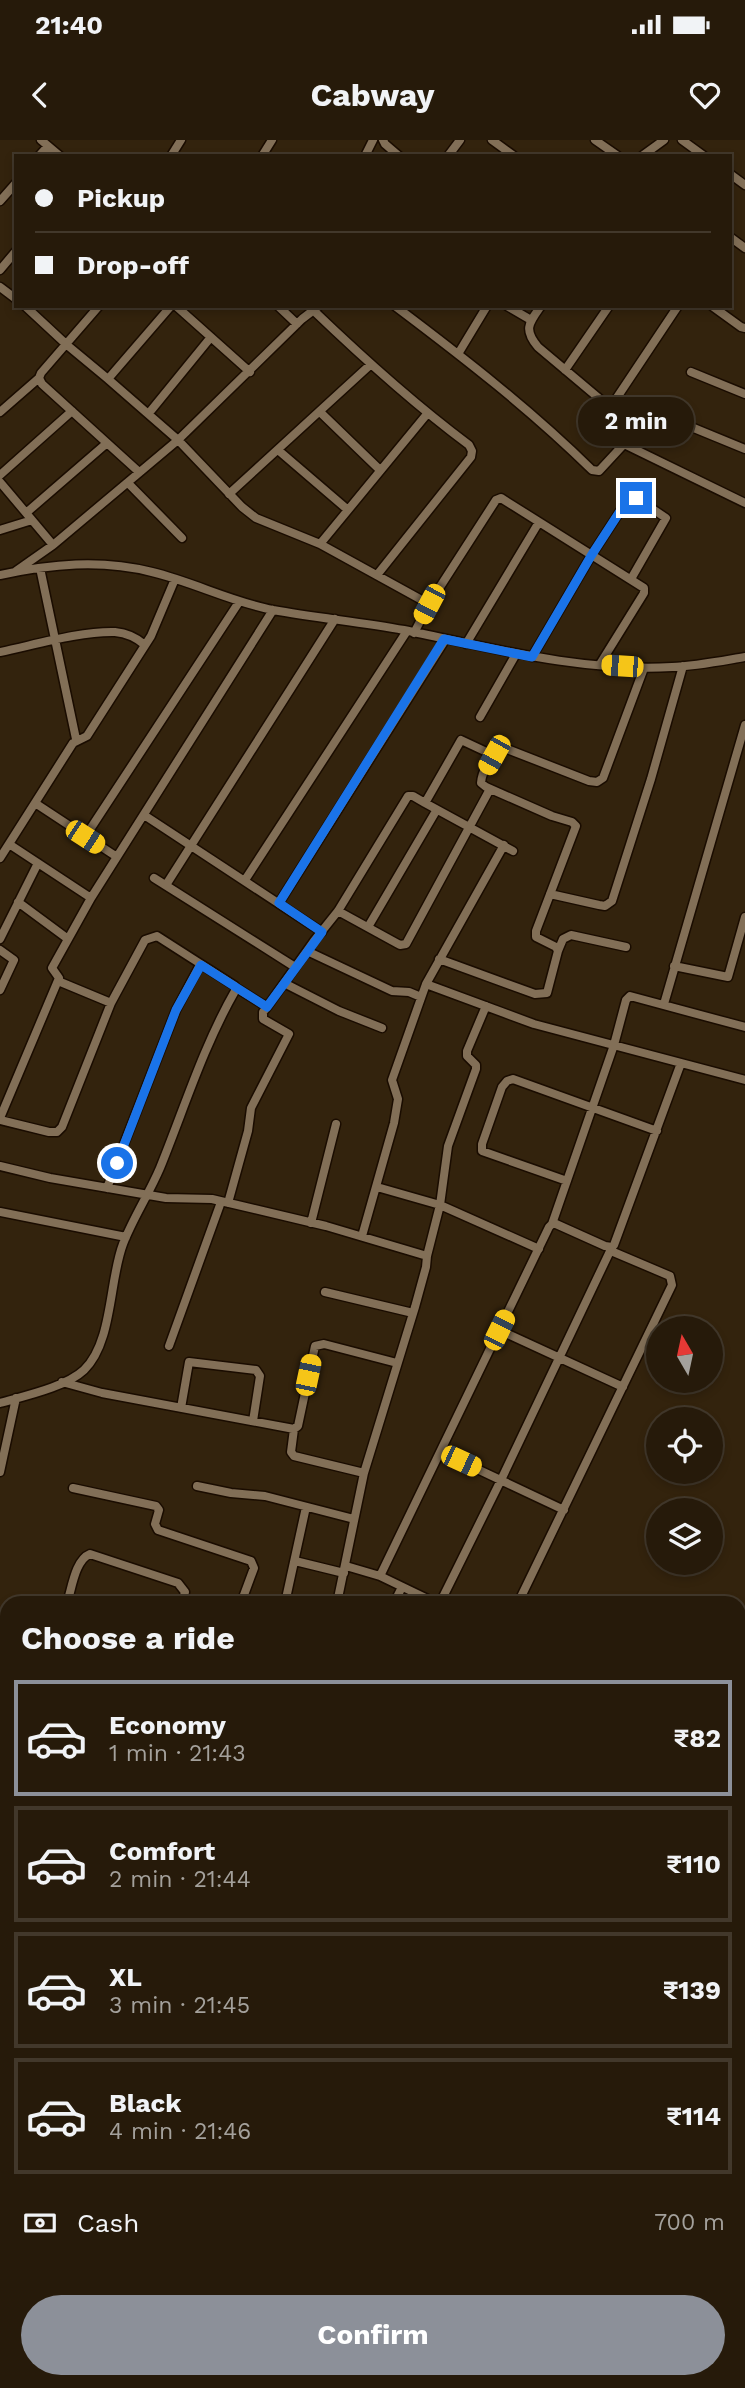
<!DOCTYPE html>
<meta charset="utf-8">
<style>
body{margin:0;font-family:"Work Sans",sans-serif;background:#322718;color:#f1f3f6;height:100vh;display:flex;flex-direction:column;font-size:26px;white-space:nowrap}
*{box-sizing:border-box;margin:0}
p{font-size:23px;color:#a4a19c}
.icon{flex:none;width:38px;height:38px;fill:none;stroke:currentColor;stroke-width:2;stroke-linecap:round;stroke-linejoin:round}
.map{position:relative;flex:1;overflow:hidden}
.drawer{position:absolute;left:0px;top:1456px;width:746px;height:793px;display:flex;flex-direction:column;background:#261a0a;border-radius:21px 21px 0 0;box-shadow:0 4px 10px #0003,0 0 0 2px #42382b}
.drawer>*{flex:none}
.banner{position:absolute;left:14px;top:14px;width:718px;height:154px;border-radius:0px;box-shadow:0 4px 10px #0003,0 0 0 2px #42382b;display:grid;align-content:center;height:154px;padding:0 21px;background:#261a0a}
.needle{width:46px;rotate:351deg}
.fabs{position:absolute;left:646px;top:1176px;display:grid;gap:14px}
.fabs a{display:grid;place-items:center;width:77px;height:77px;border-radius:50%;background:#261a0a;box-shadow:0 4px 10px #0003,0 0 0 2px #42382b;font-size:35px}
.end{position:absolute;width:32px;height:32px;margin:-16px;border:9px solid #1a73e8;background:#fff;box-shadow:0 0 0 4px #fff}
.from{border-radius:50%}
.bubble{position:absolute;height:49px;border-radius:24px;background:#261a0a;box-shadow:0 4px 10px #0003,0 0 0 2px #42382b;font-size:23px;font-weight:700;line-height:49px;text-align:center}
.car{position:absolute;width:21px;height:42px;margin:-21px -10px;border-radius:9px;box-shadow:0 0 5px 2px #0007;background:linear-gradient(#f5c518 24%,#345 0 40%,#f5c518 0 76%,#345 0 86%,#f5c518 0)}
.banner b{display:flex;align-items:center;gap:24px;height:66px;font-size:26px}
.banner b+b{border-top:2px solid #42382b}
.banner i{width:18px;height:18px;background:#f1f3f6}
ul{padding:0;list-style:none}
li{display:flex;align-items:center;gap:21px;height:116px;margin:0 14px 10px;padding:0 7px;border:4px solid #42382b;border-radius:0px}
li div{flex:1}
li b{display:block;font-size:26px}
li em{font-style:normal;font-weight:700}
li.selected{border-color:#8c9099}
li>.icon{width:63px;height:63px;stroke-width:1.5}
h2{padding:0 21px;font-size:32px;line-height:84px}
.pay{display:flex;align-items:center;gap:18px;height:77px;padding:0 21px;font-size:26px}
.pay p{margin-inline-start:auto}
.primary-button{display:flex;gap:14px;margin-top:auto;padding:14px 21px}
.primary-button a{flex:1;height:80px;border-radius:42px;background:#8c9099;color:#fff;font-size:28px;font-weight:700;line-height:80px;text-align:center}
.status{display:flex;justify-content:space-between;align-items:center;height:49px;padding:0 35px;background:#261a0a;direction:ltr}
.status svg{height:19px;fill:currentColor}
header{display:flex;justify-content:space-between;align-items:center;height:91px;padding:0 21px;background:#261a0a;font-size:32px;font-weight:700}
.map>svg:first-child{display:block}
</style>
<div class="status"><b>21:40</b><svg viewBox="0 0 49 12"><path d="M0 12V9h3v3zM5 12V6h3v6zM10 12V3h3v9zM15 12V0h3v12zM26 1h20v11H26zM47 4h2v5h-2z"/></svg></div>
<header><svg class="icon" aria-label="back" viewBox="0 0 24 24"><path d="M15 5l-7 7 7 7"/></svg>Cabway<svg class="icon" aria-label="heart" viewBox="0 0 24 24"><path d="M12 20l-8-8c-3-5 5-10 8-4 3-6 11-1 8 4z"/></svg></header>
<div class="map">
<svg width="745" height="2248" viewBox="0 0 745 2248">
<rect width="100%" height="100%" fill="#33230d"/>
<path fill="#174e2a" d="M0,1829L7,1830V2242H628L630,2248H0Z"/>
<g fill="none" stroke-linecap="round" stroke-linejoin="round">
<g stroke="#1a0c00" stroke-width="11">
<path id="minor" d="M41,0L60,16
M383,0L385,4L399,16
M492,0L514,16
M595,0L618,16
M682,0L704,16
M39,16L48,6
M171,16L181,0
M262,16L272,0
M365,16L373,0
M448,16L460,0
M642,16L664,0
M730,34L745,45
M0,61L16,43
M730,97L745,108
M0,130L16,111
M0,147L16,159
M25,166L67,205L108,239
M99,166L41,233L39,238L42,244L139,332
M171,166L108,239L178,300L242,367L256,378L320,404L429,464
M176,166L250,232
M278,166L297,184
M395,166C464,218 531,270 592,330L599,331L624,304L631,290L626,281L538,207C523,189 529,183 541,166
M507,166L531,180
M712,166L741,187L745,188
M313,170C363,218 414,264 469,305L472,311L471,317L377,435
M458,214L487,166
M565,230L609,166
M691,232L745,254
M610,268L678,166
M0,272L39,238
M320,272L380,330
M149,273L211,197
M684,284L745,309
M624,304L745,363
M278,310L348,370
M0,335L72,271
M0,342L53,405
M128,343L182,398
M229,354L370,225
M26,373L107,303
M0,390L32,380
M320,404L427,274
M40,428L76,599
M16,431L53,405L178,300L302,179L319,166
M0,435C51,424 101,419 152,432C193,442 232,462 273,470C317,478 361,482 404,490C492,508 581,532 672,527C696,526 721,521 745,517
M414,493L429,464L496,360L501,358L644,448V453L600,524
M466,504L539,382
M0,512C34,505 81,491 115,492C126,493 137,498 145,505
M532,517L591,416L628,359L636,358L666,378L631,439
M480,577L516,514
M493,615L461,600L425,663L513,711
M35,663L117,717
M144,675L322,792
M85,697L239,462
M9,704L91,758
M0,718L73,603L87,596L151,496L175,439
M154,738L295,827
M245,740L407,491
M166,745L335,479
M550,754L599,765L605,766L612,761L651,639L683,526
M18,762L68,799
M279,763L445,500
M338,771L400,805L406,804L490,649
M368,787L436,671
M0,799L38,723
M0,810L14,820L0,850
M307,811L392,851L409,852L421,857
M558,811L563,799L571,795L626,807
M439,819L535,854L547,853L558,811L556,807L536,797V791L576,686L572,682L552,676L486,647L481,643C482,631 492,612 502,607L589,641L597,642L603,638L644,528
M674,826L728,837L745,777
M58,841L111,863
M284,843L339,871L382,888
M426,844L504,705
M664,864L745,585
M267,867L314,801L338,771L408,656H413L425,663
M0,978L59,838L52,828L91,758L273,470
M0,980L49,992H57L62,987L111,863L145,800L157,796L235,846V851C203,907 184,969 160,1028C149,1054 133,1078 123,1104C109,1140 113,1202 84,1230C66,1247 24,1256 0,1263
M0,1026L50,1038L166,1058L212,1059L326,1086L427,1116L440,1065L539,1109
M567,1041L482,1011V1004L502,947L507,941L513,939L657,991
M377,1047L440,1065L448,1006L476,929V925L467,916V911L486,866
M107,1048L176,870L200,825
M228,1063L248,991L251,968L289,894L263,879V872L267,867L235,847
M0,1072L126,1097
M311,1083L336,984
M552,1084L614,905L626,860L630,856L745,887
M362,1096L394,983L398,959L392,940L426,844L534,884L745,940
M325,1152L413,1173
M499,1190L623,1247
M169,1206L221,1062
M62,1242L102,1253L294,1289L298,1286L315,1206L324,1204L397,1223
M181,1268L189,1222L256,1230L260,1236L253,1281
M294,1289L291,1312L294,1316L364,1333
M441,1312L564,1370
M0,1332L16,1258
M197,1346L231,1353L265,1356L354,1379
M73,1348L156,1366L159,1370L155,1384L158,1390L251,1421L254,1428L241,1463
M295,1421L344,1433
M346,1426L380,1436L549,1087L552,1084H556L605,1106L612,1107L614,1105L681,923
M380,1436L436,1463
M67,1463C72,1448 75,1420 90,1414L178,1443L185,1452L182,1463
M285,1463L306,1367
M337,1463L364,1333L415,1167L426,1127L427,1116
M394,1463L402,1447
M440,1463L501,1340L612,1107
M518,1463L672,1145L670,1136L611,1111
M0,1607L7,1600
M0,1663L7,1671
M0,1755L7,1756
M738,2092L745,2099
M738,2201L745,2209
M680,2242L682,2248
M719,2242L722,2248
M631,2246L648,2242"/>
</g>
<g stroke="#1a0c00" stroke-width="14">
<path id="tertiary" d="M0,1562L7,1571
M0,1820L7,1821
M738,1875H745"/>
</g>
<use href="#minor" stroke="#826f57" stroke-width="8"/>
<use href="#tertiary" stroke="#826f57" stroke-width="10"/>
</g>
<g fill="none" stroke-linecap="round" stroke-linejoin="round">
<path stroke="#1a73e8" stroke-width="9" d="M117,1023L176,870L201,825L267,867L322,792L279,763L444,499L532,517L591,416L628,359L636,358"/>
</g>
</svg>
<div class="fabs">
<a><svg class="needle" viewBox="-14 -14 28 28"><path d="M0-13l5 13h-10z" fill="#e53935"/><path d="M0 13l5-13h-10z" fill="#a4a19c"/></svg></a>
<a><svg class="icon" aria-label="locate" viewBox="0 0 24 24"><circle cx="12" cy="12" r="6"/><path d="M12 2v4M12 18v4M2 12h4M18 12h4"/></svg></a>
<a><svg class="icon" aria-label="layers" viewBox="0 0 24 24"><path d="M12 4l9 5-9 5-9-5zM3 14l9 5 9-5"/></svg></a>
</div>
<i class="end from" style="left:117px;top:1023px"></i>
<i class="end" style="left:636px;top:358px"></i>
<div class="bubble" style="left:578px;top:257px;width:116px">2 min</div>
<i class="car" style="left:429px;top:464px;rotate:208deg"></i>
<i class="car" style="left:622px;top:526px;rotate:274deg"></i>
<i class="car" style="left:494px;top:615px;rotate:209deg"></i>
<i class="car" style="left:85px;top:697px;rotate:123deg"></i>
<i class="car" style="left:499px;top:1190px;rotate:26deg"></i>
<i class="car" style="left:308px;top:1235px;rotate:12deg"></i>
<i class="car" style="left:461px;top:1321px;rotate:115deg"></i>
<div class="banner">
<b><i class="from"></i>Pickup</b>
<b><i></i>Drop-off</b>
</div>
<section class="drawer">
<h2>Choose a ride</h2>
<ul>
<li class="selected"><svg class="icon" aria-label="car" viewBox="0 0 24 24"><path d="M5 17H2v-5l4-1 3-4h7l3 4 3 1v5h-3M9 17h6M6 11h13"/><circle cx="7" cy="17" r="2"/><circle cx="17" cy="17" r="2"/></svg><div><b>Economy</b><p>1 min · 21:43</p></div><em>₹82</em></li>
<li><svg class="icon" aria-label="car" viewBox="0 0 24 24"><path d="M5 17H2v-5l4-1 3-4h7l3 4 3 1v5h-3M9 17h6M6 11h13"/><circle cx="7" cy="17" r="2"/><circle cx="17" cy="17" r="2"/></svg><div><b>Comfort</b><p>2 min · 21:44</p></div><em>₹110</em></li>
<li><svg class="icon" aria-label="car" viewBox="0 0 24 24"><path d="M5 17H2v-5l4-1 3-4h7l3 4 3 1v5h-3M9 17h6M6 11h13"/><circle cx="7" cy="17" r="2"/><circle cx="17" cy="17" r="2"/></svg><div><b>XL</b><p>3 min · 21:45</p></div><em>₹139</em></li>
<li><svg class="icon" aria-label="car" viewBox="0 0 24 24"><path d="M5 17H2v-5l4-1 3-4h7l3 4 3 1v5h-3M9 17h6M6 11h13"/><circle cx="7" cy="17" r="2"/><circle cx="17" cy="17" r="2"/></svg><div><b>Black</b><p>4 min · 21:46</p></div><em>₹114</em></li>
</ul>
<div class="pay"><svg class="icon" aria-label="cash" viewBox="0 0 24 24"><path d="M3 7h18v10H3z"/><circle cx="12" cy="12" r="2"/></svg>Cash<p>700 m</p></div>
<div class="primary-button"><a>Confirm</a></div>
</section>
</div>
